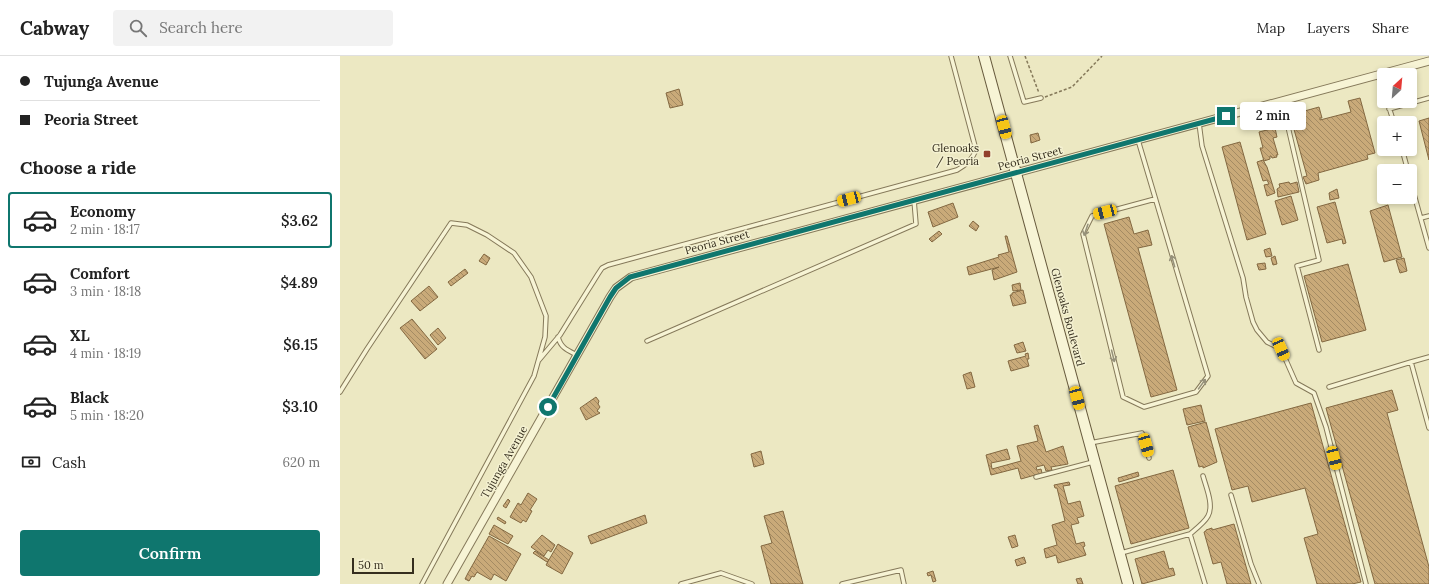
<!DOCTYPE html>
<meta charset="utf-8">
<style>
body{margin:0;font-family:Lora,serif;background:#f2f2f2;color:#222;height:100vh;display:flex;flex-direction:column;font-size:15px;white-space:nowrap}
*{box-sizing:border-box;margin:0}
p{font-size:13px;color:#767676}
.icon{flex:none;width:22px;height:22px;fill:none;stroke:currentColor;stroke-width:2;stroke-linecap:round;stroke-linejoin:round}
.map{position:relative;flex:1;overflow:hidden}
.details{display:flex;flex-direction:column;background:#fff;width:340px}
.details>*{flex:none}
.banner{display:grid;align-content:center;height:88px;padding:0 20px;background:#fff}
.needle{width:26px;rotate:26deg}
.controls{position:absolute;left:1037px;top:12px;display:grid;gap:8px}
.controls a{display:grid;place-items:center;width:40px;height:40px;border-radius:4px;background:#fff;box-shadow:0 2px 6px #0003;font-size:20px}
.scale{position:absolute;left:12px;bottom:10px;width:62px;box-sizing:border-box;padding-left:4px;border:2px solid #352e1e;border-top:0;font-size:11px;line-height:14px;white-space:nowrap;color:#352e1e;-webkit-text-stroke:3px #f4f1d1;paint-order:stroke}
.end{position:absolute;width:18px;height:18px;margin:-9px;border:5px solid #0f766e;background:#fff;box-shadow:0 0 0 2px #fff}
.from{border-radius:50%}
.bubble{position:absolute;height:28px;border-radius:4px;background:#fff;box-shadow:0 2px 6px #0003;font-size:13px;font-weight:600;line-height:28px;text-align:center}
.car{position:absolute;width:12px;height:24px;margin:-12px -6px;border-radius:5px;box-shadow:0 0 3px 1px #0007;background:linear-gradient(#f5c518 24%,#345 0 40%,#f5c518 0 76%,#345 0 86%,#f5c518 0)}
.banner b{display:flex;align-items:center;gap:14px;height:38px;font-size:15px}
.banner b+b{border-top:1px solid #e0e0e0}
.banner i{width:10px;height:10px;background:#222}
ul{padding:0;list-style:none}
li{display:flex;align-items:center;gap:12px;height:56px;margin:0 8px 6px;padding:0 12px;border:2px solid transparent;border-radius:4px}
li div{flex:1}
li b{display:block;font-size:15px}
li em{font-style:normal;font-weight:600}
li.active{border-color:#0f766e}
li>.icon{width:36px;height:36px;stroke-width:1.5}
h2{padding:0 20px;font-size:18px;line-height:48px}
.pay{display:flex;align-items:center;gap:10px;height:44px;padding:0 20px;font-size:15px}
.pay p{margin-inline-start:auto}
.button{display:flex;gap:8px;margin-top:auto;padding:8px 20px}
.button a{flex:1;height:46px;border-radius:4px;background:#0f766e;color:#fff;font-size:16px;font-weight:600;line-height:46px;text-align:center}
header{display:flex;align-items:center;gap:24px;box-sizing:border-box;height:56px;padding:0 20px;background:#fff;border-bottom:1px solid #e0e0e0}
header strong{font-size:19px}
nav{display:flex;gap:22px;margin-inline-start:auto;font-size:14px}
.search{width:280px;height:36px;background:#f2f2f2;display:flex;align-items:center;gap:10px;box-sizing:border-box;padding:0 14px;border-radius:4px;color:#767676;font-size:15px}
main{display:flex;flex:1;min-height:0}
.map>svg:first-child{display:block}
</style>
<header>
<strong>Cabway</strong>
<div class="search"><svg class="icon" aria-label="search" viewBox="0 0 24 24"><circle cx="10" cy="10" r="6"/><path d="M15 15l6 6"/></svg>Search here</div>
<nav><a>Map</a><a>Layers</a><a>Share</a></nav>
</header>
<main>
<section class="details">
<div class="banner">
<b><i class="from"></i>Tujunga Avenue</b>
<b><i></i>Peoria Street</b>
</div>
<h2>Choose a ride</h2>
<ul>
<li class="active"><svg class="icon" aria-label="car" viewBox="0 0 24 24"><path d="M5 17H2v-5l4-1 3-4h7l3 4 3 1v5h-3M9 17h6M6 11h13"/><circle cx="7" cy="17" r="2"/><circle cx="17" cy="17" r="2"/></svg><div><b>Economy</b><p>2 min · 18:17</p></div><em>$3.62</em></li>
<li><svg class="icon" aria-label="car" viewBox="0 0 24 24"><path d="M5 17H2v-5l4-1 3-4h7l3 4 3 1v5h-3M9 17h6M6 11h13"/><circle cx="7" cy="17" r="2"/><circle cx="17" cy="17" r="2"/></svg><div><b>Comfort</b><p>3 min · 18:18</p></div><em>$4.89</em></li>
<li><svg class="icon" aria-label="car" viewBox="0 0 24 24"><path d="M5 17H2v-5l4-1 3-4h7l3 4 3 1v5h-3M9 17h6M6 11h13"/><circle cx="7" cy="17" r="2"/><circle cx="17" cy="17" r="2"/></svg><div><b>XL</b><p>4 min · 18:19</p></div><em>$6.15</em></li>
<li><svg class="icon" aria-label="car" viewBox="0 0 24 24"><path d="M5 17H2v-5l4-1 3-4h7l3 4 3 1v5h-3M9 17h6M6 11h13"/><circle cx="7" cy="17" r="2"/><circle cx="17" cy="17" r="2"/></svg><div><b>Black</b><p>5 min · 18:20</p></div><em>$3.10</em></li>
</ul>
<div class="pay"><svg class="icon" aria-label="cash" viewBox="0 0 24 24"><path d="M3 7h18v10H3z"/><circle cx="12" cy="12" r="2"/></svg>Cash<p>620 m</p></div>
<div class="button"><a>Confirm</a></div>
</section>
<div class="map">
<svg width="1089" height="528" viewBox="0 0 1089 528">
<defs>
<pattern id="building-back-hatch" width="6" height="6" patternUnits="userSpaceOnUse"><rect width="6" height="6" fill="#c9aa79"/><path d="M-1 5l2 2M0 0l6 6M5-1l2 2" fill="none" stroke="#a48b63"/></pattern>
</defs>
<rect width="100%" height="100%" fill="#ece8c2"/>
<path fill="url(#building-back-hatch)" stroke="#836841" d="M339,33L343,49L330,52L326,37Z
M1020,42L1035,97L1027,99L1028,103L978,117L979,124L966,128L963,121L967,120L950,59L979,51L982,62H980V64L1011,56L1008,45Z
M1089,62V104L1079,65Z
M935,72L937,81L933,82L938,99H936L937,101L932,102L931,100H930V103L924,105L920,92H923L919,76Z
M698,77L700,84L691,87L690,79Z
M900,86L926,178L907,184L882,91Z
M923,104L927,111L935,137L927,140L924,129L929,128L927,124L923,125L917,106Z
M949,126L950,128L957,126L959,136L938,141L937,133L940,131L939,128Z
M997,133L999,142L990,144L989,137Z
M951,140L958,164L942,169L935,145Z
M995,146L1006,187L1003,188L1002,183L987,187L977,151Z
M613,147L618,161L593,171L588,156Z
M1048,149L1062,201L1044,206L1030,155Z
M789,161L794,178L808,174L812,189L798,192L837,334L811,341L764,168Z
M633,165L639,170L636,175L629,170Z
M599,175L602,178L592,186L589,183Z
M665,180H667L677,216L654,224L652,214L659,211L629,219L627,211L659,201L658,199L669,196Z
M930,192L932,200L926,201L924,194Z
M144,198L150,202L146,209L139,205Z
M935,200L937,208L933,209L931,202Z
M1064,202L1067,215L1060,217L1056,204Z
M925,207L926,213L919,214L917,208Z
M1008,208L1026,274L982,286L964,220Z
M125,213L128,217L111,230L108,226Z
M680,227L681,234L673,235L672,229Z
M89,230L98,241L80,255L71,245Z
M683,234L686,247L673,250L670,239H672V237Z
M72,263L97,293L85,303L60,272Z
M98,272L106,282L98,289L90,279Z
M683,286L686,295L677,297L674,289Z
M688,297L689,303H687L689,310L671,315L668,305L686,300L685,298Z
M631,316L635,331L627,333L623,319Z
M1052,334L1058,354L1047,357L1089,511V528H1035L986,352Z
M256,341L259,345L258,348L260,351L257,355L260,357L246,364L240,352Z
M971,347L1021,526L1012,528H977L964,482L978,478L965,432L912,446L908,430L892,434L875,373Z
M861,349L865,365L847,369L843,353Z
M866,366L877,406L863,412V410L859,411L848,371Z
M698,369L706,396L723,390L728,408L711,411L712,414L706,415L704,409L696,411L697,414L701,413L702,417L681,423L678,412L651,419L646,399L667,393L670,403L651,407L652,413L681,405L677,390L698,385L694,370Z
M421,395L424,408L414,411L411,398Z
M833,414L849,472L791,488L775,430Z
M798,416L799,420L779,426L778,422Z
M729,426L730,429L723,430L728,448L740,445L744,460L737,462L739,467L731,469L736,488L744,486L745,490L743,491L746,499L718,507L716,499L706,502L704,493L717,489L712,469L725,465L717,432H715L714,429Z
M188,437L197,443L190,454L192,455L186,466L183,464L181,467L170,461L178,447L181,449Z
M168,443L170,445L166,452L163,450Z
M443,455L463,528H431L421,490L432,487L424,460Z
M305,459L307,467L251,488L248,480Z
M158,461L166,466L165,468L157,463Z
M894,468L911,528H887L881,506L873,508L864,476L866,475V474L872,472V474Z
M154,469L173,480L168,488L149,478Z
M202,479L215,489L211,496L208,494L204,500L191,491Z
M675,479L678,490L672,492L668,481Z
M149,480L181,498L166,525L154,518L151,524L137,516L134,521L132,520L129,525L125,523L128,517Z
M218,488L233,497L222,518L206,509Z
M195,495L209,504L207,506L193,497Z
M824,495L829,513L833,512L835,519L802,528L795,503Z
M684,501L686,507L677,510L675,504Z
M593,515L596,525L593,526L591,519L588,520L587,517Z
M741,522L743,528H738L736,523Z"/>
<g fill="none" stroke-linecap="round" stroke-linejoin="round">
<g stroke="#85795a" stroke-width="5.5">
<path id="lane" d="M670,0L684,46L701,42
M1038,19L1044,37
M942,45L979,204L957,210L979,294
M1047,45L1054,67
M1049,53L1089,42
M859,67L862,90L903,222L906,241L913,266L917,274L927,286L941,293L956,327L974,337L986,371L1026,528
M798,84L868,320L856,336L804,351L783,341L743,178L752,160L815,143
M1062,93L1068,115
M1070,124L1089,192
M1081,162L1089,160
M218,281C221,292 227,294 237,299
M307,285L576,168L574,144
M1089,301L1071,306L1089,372
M199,304L220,279L258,218L262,212L268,209L617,114C626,109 632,104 636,94L611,0
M989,331L1071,306
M0,336L27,293L111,167L127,169L147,179L174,197L191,221L206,260L205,281L194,320L82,528
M750,387L802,377L809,402
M696,421L753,406
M891,439L911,508L919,528
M850,478L865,528
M781,497L850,478C856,473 865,466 868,460C874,449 866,431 863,420
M341,528L381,517L412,528
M502,528L561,514L564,528"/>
</g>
<g stroke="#85795a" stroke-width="9">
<path id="street" d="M107,528L270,241L276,232L291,221L1089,5"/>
</g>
<g stroke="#675a3d" stroke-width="12">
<path id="secondary" d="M644,0L788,528"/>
</g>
<path stroke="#85795a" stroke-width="1.5" stroke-dasharray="3 2" stroke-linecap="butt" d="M685,0L699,37
M705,41L732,31L762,0"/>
<use href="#lane" stroke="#f7f4d5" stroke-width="3.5"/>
<use href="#street" stroke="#f7f4d5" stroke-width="7"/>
<use href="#secondary" stroke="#f7f4d5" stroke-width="10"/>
</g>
<defs><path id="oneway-shaft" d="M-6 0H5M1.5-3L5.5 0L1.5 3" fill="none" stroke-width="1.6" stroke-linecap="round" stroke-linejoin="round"/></defs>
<g stroke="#96917a">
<use href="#oneway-shaft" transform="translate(746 174) rotate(109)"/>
<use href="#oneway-shaft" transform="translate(833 205) rotate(-106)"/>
<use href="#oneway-shaft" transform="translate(773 300) rotate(76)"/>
<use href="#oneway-shaft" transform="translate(862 328) rotate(-54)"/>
</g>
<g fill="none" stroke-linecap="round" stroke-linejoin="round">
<path stroke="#0f766e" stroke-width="5" d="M208,351L270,241L276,232L290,221L886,60"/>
</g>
<rect fill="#92402c" stroke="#f4f1d1" stroke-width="1.5" x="643" y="94" width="8" height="8" rx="2"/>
<g text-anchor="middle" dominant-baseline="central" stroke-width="3" stroke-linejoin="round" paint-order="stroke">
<g font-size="11" fill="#352e1e" stroke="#f4f1d1" text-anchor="end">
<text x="639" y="92">Glenoaks<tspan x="639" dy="13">/ Peoria</tspan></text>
</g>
<g font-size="11" fill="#352e1e" stroke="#f4f1d1">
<text transform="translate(690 102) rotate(-15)">Peoria Street</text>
<text transform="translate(377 186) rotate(-15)">Peoria Street</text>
<text transform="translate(728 261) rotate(75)">Glenoaks Boulevard</text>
<text transform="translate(164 406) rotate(-60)">Tujunga Avenue</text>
</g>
</g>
</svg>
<div class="controls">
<a><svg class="needle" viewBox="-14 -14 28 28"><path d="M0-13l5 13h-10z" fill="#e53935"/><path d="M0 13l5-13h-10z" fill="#767676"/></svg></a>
<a>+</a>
<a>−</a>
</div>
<div class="scale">50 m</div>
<i class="end from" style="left:208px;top:351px"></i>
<i class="end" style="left:886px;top:60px"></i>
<div class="bubble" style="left:900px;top:46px;width:66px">2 min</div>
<i class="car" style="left:664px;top:71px;rotate:165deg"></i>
<i class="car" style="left:509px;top:143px;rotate:255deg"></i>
<i class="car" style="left:765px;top:156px;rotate:255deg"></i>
<i class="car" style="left:941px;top:293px;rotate:156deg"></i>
<i class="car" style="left:737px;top:342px;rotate:165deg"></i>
<i class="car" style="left:806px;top:389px;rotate:164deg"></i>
<i class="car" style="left:994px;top:402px;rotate:166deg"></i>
</div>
</main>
